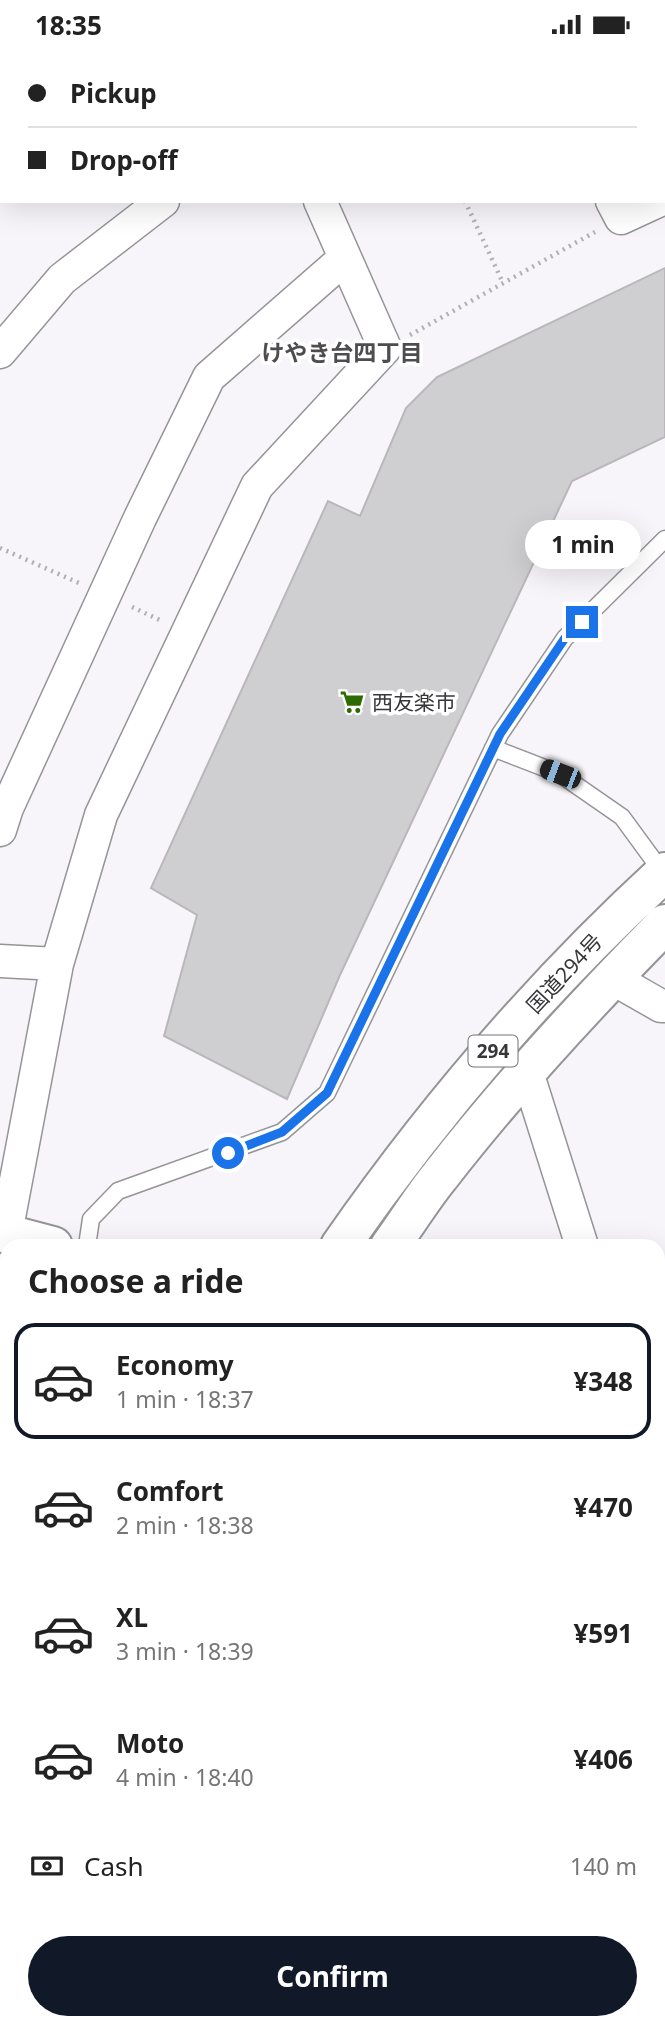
<!DOCTYPE html>
<meta charset="utf-8">
<style>
body{margin:0;font-family:"Noto Sans","Noto Sans JP",sans-serif;background:#f2f2f2;color:#222;height:100vh;display:flex;flex-direction:column;font-size:26px;white-space:nowrap}
*{box-sizing:border-box;margin:0}
p{font-size:23px;color:#767676}
.icon{flex:none;width:38px;height:38px;fill:none;stroke:currentColor;stroke-width:2;stroke-linecap:round;stroke-linejoin:round}
.map{position:relative;flex:1;overflow:hidden}
.details{position:absolute;left:0px;top:1190px;width:665px;height:791px;display:flex;flex-direction:column;background:#fff;border-radius:21px 21px 0 0;box-shadow:0 7px 28px #0002}
.details>*{flex:none}
.top-card{position:absolute;left:0px;top:0px;width:665px;height:154px;box-shadow:0 7px 28px #0002;display:grid;align-content:center;height:154px;padding:0 28px;background:#fff}
.end{position:absolute;width:32px;height:32px;margin:-16px;border:9px solid #1a73e8;background:#fff;box-shadow:0 0 0 4px #fff}
.from{border-radius:50%}
.bubble{position:absolute;height:49px;border-radius:24px;background:#fff;box-shadow:0 7px 28px #0002;font-size:23px;font-weight:700;line-height:49px;text-align:center}
.car{position:absolute;width:21px;height:42px;margin:-21px -10px;border-radius:9px;box-shadow:0 0 5px 2px #0007;background:linear-gradient(#222 24%,#8ab4d8 0 40%,#222 0 76%,#8ab4d8 0 86%,#222 0)}
.top-card b{display:flex;align-items:center;gap:24px;height:66px;font-size:26px}
.top-card b+b{border-top:2px solid #e0e0e0}
.top-card i{width:18px;height:18px;background:#222}
ul{padding:0;list-style:none}
li{display:flex;align-items:center;gap:21px;height:116px;margin:0 14px 10px;padding:0 14px;border:4px solid transparent;border-radius:21px}
li div{flex:1}
li b{display:block;font-size:26px}
li em{font-style:normal;font-weight:700}
li.on{border-color:#111827}
li>.icon{width:63px;height:63px;stroke-width:1.5}
h2{padding:0 28px;font-size:32px;line-height:84px}
.pay{display:flex;align-items:center;gap:18px;height:77px;padding:0 28px;font-size:26px}
.pay p{margin-inline-start:auto}
.primary-button{display:flex;gap:14px;margin-top:auto;padding:14px 28px}
.primary-button a{flex:1;height:80px;border-radius:42px;background:#111827;color:#fff;font-size:28px;font-weight:700;line-height:80px;text-align:center}
.status{display:flex;justify-content:space-between;align-items:center;height:49px;padding:0 35px;background:#fff;direction:ltr}
.status svg{height:19px;fill:currentColor}
.map>svg:first-child{display:block}
</style>
<div class="status"><b>18:35</b><svg viewBox="0 0 49 12"><path d="M0 12V9h3v3zM5 12V6h3v6zM10 12V3h3v9zM15 12V0h3v12zM26 1h20v11H26zM47 4h2v5h-2z"/></svg></div>
<div class="map">
<svg width="665" height="1981" viewBox="0 0 665 1981">
<rect width="100%" height="100%" fill="#f7f5f9"/>
<path fill="#cfced1" stroke="#b9b7bb" stroke-width="2" d="M665,219V388L572,432L340,926L287,1050L164,987L197,866L151,839L328,452L360,467L406,359L437,328Z"/>
<g fill="none" stroke-linecap="round" stroke-linejoin="round">
<g stroke="#959497" stroke-width="19">
<path id="service" d="M493,699L560,725L622,768L663,824
M87,1197L91,1170L118,1142L282,1083L327,1044L500,685L565,589L665,490
M658,1326H665"/>
</g>
<g stroke="#959497" stroke-width="35">
<path id="minor" d="M254,0V2
M533,0L534,2
M58,2L61,0
M663,17L665,20
M0,32L2,31
M612,152L621,169L658,152
M0,303L62,230L163,152
M0,781L7,759L140,469L209,328L345,209
M0,912L57,915
M612,929L661,957H665
M527,1023L582,1197
M6,1184L57,915L101,766L257,437L385,299L320,152
M0,1415L7,1417
M658,1424L665,1438
M0,1565L7,1548
M658,1687L665,1691
M658,1792L665,1779
M192,1981L193,1974
M382,1981L384,1974
M560,1981L563,1974"/>
</g>
<g stroke="#959497" stroke-width="42">
<path id="tertiary" d="M0,1183L53,1197"/>
</g>
<g stroke="#959497" stroke-width="42">
<path id="trunk" d="M340,1197C434,1062 544,934 665,823
M390,1197C407,1174 422,1149 440,1127C509,1038 586,955 665,875
M1,1981L7,1956
M39,1981L41,1974"/>
</g>
<path stroke="#b1afb3" stroke-width="4.5" stroke-dasharray="2 5" stroke-linecap="butt" d="M394,0L395,2
M437,2L441,0
M465,152L503,234
M410,286L595,183
M0,499L79,534
M132,558L162,572"/>
<use href="#service" stroke="#fff" stroke-width="16"/>
<use href="#minor" stroke="#fff" stroke-width="32"/>
<use href="#tertiary" stroke="#fff" stroke-width="38"/>
<use href="#trunk" stroke="#fff" stroke-width="38"/>
<path stroke="#6d6c6e" stroke-width="5" stroke-dasharray="3.5 7" stroke-linecap="butt" d="M658,1868L665,1854
M658,1907L665,1893
M599,1981L603,1974
M621,1981L624,1974"/>
</g>
<g fill="none" stroke-linecap="round" stroke-linejoin="round">
<path stroke="#1a73e8" stroke-width="9" d="M228,1104L282,1083L327,1044L500,685L565,589L582,573"/>
</g>
<defs>
<g id="supermarket-bare" transform="scale(1.89)"><path d="M-6-5.5h2.5l.6 2H6L4.5 2H-2.5L-4.4-4H-6ZM-1.5 3.2a1.3 1.3 0 1 0 .1 0ZM3 3.2a1.3 1.3 0 1 0 .1 0Z" fill="#2b6b00" stroke="#fff" stroke-width="2.5" paint-order="stroke"/></g>
</defs>
<g fill-rule="evenodd">
<use href="#supermarket-bare" x="352" y="653"/>
</g>
<g text-anchor="middle" dominant-baseline="central" stroke-width="7" stroke-linejoin="round" paint-order="stroke">
<rect fill="#fff" stroke="#737274" stroke-width="2" x="468.5" y="986.5" width="49" height="31" rx="5"/>
<g font-size="19" font-weight="bold" fill="#373638">
<text x="493" y="1002">294</text>
</g>
<g font-size="21" fill="#373638" stroke="#fff" text-anchor="start">
<text x="372" y="653">西友楽市</text>
</g>
<g font-size="21" fill="#373638" stroke="#fff">
<text transform="translate(564 924) rotate(-47)">国道294号</text>
</g>
<g font-size="23" font-weight="bold" fill="#4d4c4f" stroke="#fff">
<text x="342" y="303">けやき台四丁目</text>
</g>
</g>
</svg>
<i class="end from" style="left:228px;top:1104px"></i>
<i class="end" style="left:582px;top:573px"></i>
<div class="bubble" style="left:525px;top:471px;width:116px">1 min</div>
<i class="car" style="left:560px;top:725px;rotate:291deg"></i>
<div class="top-card">
<b><i class="from"></i>Pickup</b>
<b><i></i>Drop-off</b>
</div>
<section class="details">
<h2>Choose a ride</h2>
<ul>
<li class="on"><svg class="icon" aria-label="car" viewBox="0 0 24 24"><path d="M5 17H2v-5l4-1 3-4h7l3 4 3 1v5h-3M9 17h6M6 11h13"/><circle cx="7" cy="17" r="2"/><circle cx="17" cy="17" r="2"/></svg><div><b>Economy</b><p>1 min · 18:37</p></div><em>¥348</em></li>
<li><svg class="icon" aria-label="car" viewBox="0 0 24 24"><path d="M5 17H2v-5l4-1 3-4h7l3 4 3 1v5h-3M9 17h6M6 11h13"/><circle cx="7" cy="17" r="2"/><circle cx="17" cy="17" r="2"/></svg><div><b>Comfort</b><p>2 min · 18:38</p></div><em>¥470</em></li>
<li><svg class="icon" aria-label="car" viewBox="0 0 24 24"><path d="M5 17H2v-5l4-1 3-4h7l3 4 3 1v5h-3M9 17h6M6 11h13"/><circle cx="7" cy="17" r="2"/><circle cx="17" cy="17" r="2"/></svg><div><b>XL</b><p>3 min · 18:39</p></div><em>¥591</em></li>
<li><svg class="icon" aria-label="car" viewBox="0 0 24 24"><path d="M5 17H2v-5l4-1 3-4h7l3 4 3 1v5h-3M9 17h6M6 11h13"/><circle cx="7" cy="17" r="2"/><circle cx="17" cy="17" r="2"/></svg><div><b>Moto</b><p>4 min · 18:40</p></div><em>¥406</em></li>
</ul>
<div class="pay"><svg class="icon" aria-label="cash" viewBox="0 0 24 24"><path d="M3 7h18v10H3z"/><circle cx="12" cy="12" r="2"/></svg>Cash<p>140 m</p></div>
<div class="primary-button"><a>Confirm</a></div>
</section>
</div>
